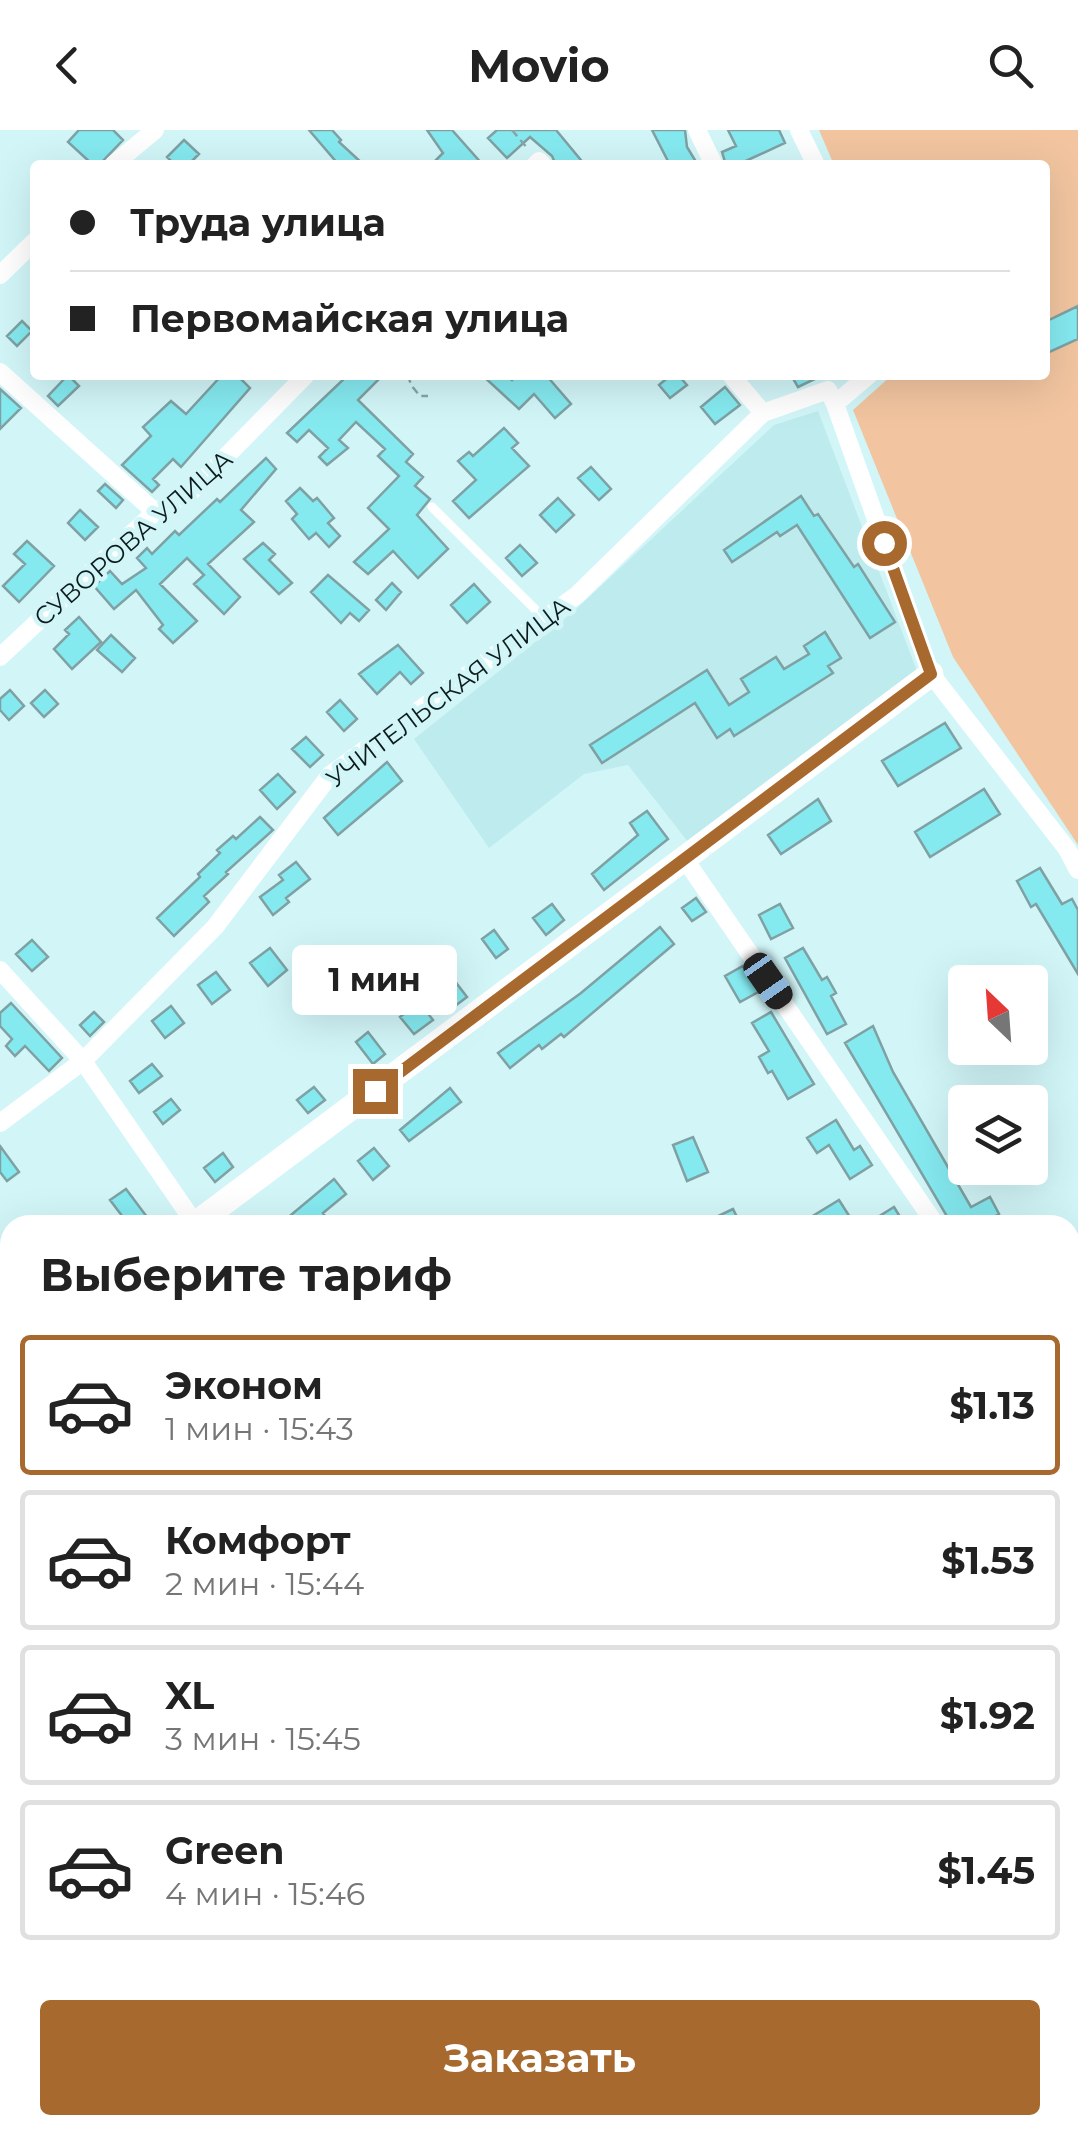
<!DOCTYPE html>
<html lang="ru">
<meta charset="utf-8">
<style>
body{margin:0;font-family:Montserrat,sans-serif;background:#f6f6f6;color:#222;height:100vh;display:flex;flex-direction:column;font-size:38px;white-space:nowrap}
*{box-sizing:border-box;margin:0}
p{font-size:32px;color:#767676}
.icon{flex:none;width:55px;height:55px;fill:none;stroke:currentColor;stroke-width:2;stroke-linecap:round;stroke-linejoin:round}
.map{position:relative;flex:1;overflow:hidden}
.drawer{position:absolute;left:0px;top:1085px;width:1080px;height:920px;display:flex;flex-direction:column;background:#fff;border-radius:30px 30px 0 0;box-shadow:0 10px 40px #0002}
.drawer>*{flex:none}
.top-card{position:absolute;left:30px;top:30px;width:1020px;height:220px;border-radius:10px;box-shadow:0 10px 40px #0002;display:grid;align-content:center;height:220px;padding:0 40px;background:#fff}
.needle{width:65px;rotate:335deg}
.tools{position:absolute;left:948px;top:835px;display:grid;gap:20px}
.tools a{display:grid;place-items:center;width:100px;height:100px;border-radius:10px;background:#fff;box-shadow:0 10px 40px #0002;font-size:50px}
.end{position:absolute;width:45px;height:45px;margin:-22px;border:12px solid #a7692e;background:#fff;box-shadow:0 0 0 5px #fff}
.from{border-radius:50%}
.bubble{position:absolute;height:70px;border-radius:10px;background:#fff;box-shadow:0 10px 40px #0002;font-size:32px;font-weight:700;line-height:70px;text-align:center}
.car{position:absolute;width:30px;height:60px;margin:-30px -15px;border-radius:12px;box-shadow:0 0 8px 2px #0007;background:linear-gradient(#222 24%,#8ab4d8 0 40%,#222 0 76%,#8ab4d8 0 86%,#222 0)}
.top-card b{display:flex;align-items:center;gap:35px;height:95px;font-size:38px}
.top-card b+b{border-top:2px solid #e0e0e0}
.top-card i{width:25px;height:25px;background:#222}
ul{padding:0;list-style:none}
li{display:flex;align-items:center;gap:30px;height:140px;margin:0 20px 15px;padding:0 20px;border:5px solid #e0e0e0;border-radius:10px}
li div{flex:1}
li b{display:block;font-size:38px}
li em{font-style:normal;font-weight:700}
li.active{border-color:#a7692e}
li>.icon{width:90px;height:90px;stroke-width:1.5}
h2{padding:0 40px;font-size:45px;line-height:120px}
.cta{display:flex;gap:20px;margin-top:auto;padding:20px 40px}
.cta a{flex:1;height:115px;border-radius:10px;background:#a7692e;color:#fff;font-size:40px;font-weight:700;line-height:115px;text-align:center}
header{display:flex;justify-content:space-between;align-items:center;height:130px;padding:0 40px;background:#fff;font-size:45px;font-weight:700}
.map>svg:first-child{display:block}
</style>
<header><svg class="icon" aria-label="back" viewBox="0 0 24 24"><path d="M15 5l-7 7 7 7"/></svg>Movio<svg class="icon" aria-label="search" viewBox="0 0 24 24"><circle cx="10" cy="10" r="6"/><path d="M15 15l6 6"/></svg></header>
<div class="map">
<svg width="1078" height="2005" viewBox="0 0 1078 2005">
<rect width="100%" height="100%" fill="#d2f6f8"/>
<path fill="#bdebee" d="M818,281L917,541L688,712L628,635L584,644L489,718L414,609L574,481L774,295Z"/>
<path fill="#f2c5a0" d="M819,0H1078V715L953,527L853,280L892,245H1045V35H834Z"/>
<path fill="#85eaf0" stroke="#7fa1a3" stroke-width="2.5" d="M79,0H113L123,10L99,35H93L68,12Z
M309,0H332L341,10L339,12L364,35H339Z
M427,0H452L483,35H431L443,23Z
M497,0H556L585,35H556L552,26L530,7L507,28L488,8Z
M652,0H685L687,17L698,35H670Z
M728,0H779L785,13L737,35H726L722,22L736,16Z
M184,10L199,24L188,35H175L167,27Z
M1078,176V209L1045,224V192Z
M22,191L32,201L17,216L7,206Z
M68,245L79,256L58,276L48,266Z
M222,245H237L250,258L181,337L173,329L153,349L159,355L152,362L122,335L151,306L143,297L171,271L186,284Z
M348,245H383L358,270L413,324L406,332L423,347L415,356L430,369L417,385L448,419L418,448L393,421L368,444L354,432L389,399L368,378L399,346L378,326L385,319L356,292L339,310L348,318L327,335L319,327L328,318L309,300L297,312L287,303Z
M482,245H506L512,250L517,245H546L571,274L555,288L534,264L519,279Z
M671,245H678L687,255L670,268L659,255Z
M791,245H823L798,257Z
M725,257L740,275L715,294L701,277Z
M0,259L21,278L0,299Z
M504,298L518,313L512,318L529,336L469,388L453,371L476,350L458,331L469,322L473,326Z
M266,328L276,339L241,380L254,392L208,434L240,467L224,484L194,454L204,445L187,428L160,454L197,491L173,513L159,499L163,495L136,460L114,479L94,456L110,441L122,454L146,438L137,428L147,418L152,424L175,401L179,405L217,369L220,372Z
M591,337L611,359L599,370L578,348Z
M105,354L123,370L116,378L98,361Z
M300,358L313,371L317,368L334,388L328,393L340,406L329,417L316,403L309,409L292,389L297,384L286,371Z
M801,366L814,386L818,384L854,437L858,434L895,492L870,508L797,395L780,406L777,402L732,432L724,420Z
M558,368L574,385L556,402L540,385Z
M80,380L98,397L85,410L68,393Z
M27,411L54,436L19,472L3,456L25,434L14,424Z
M263,413L275,424L269,430L292,453L279,464L244,429Z
M520,415L537,433L522,446L506,428Z
M328,445L369,480L359,491L350,483L341,493L311,462Z
M392,453L401,462L386,480L376,470Z
M474,454L490,472L467,493L451,475Z
M79,487L101,512L72,539L54,519L69,504L65,500Z
M825,502L841,528L828,536L833,543L734,606L730,599L717,608L695,573L602,633L590,615L707,540L729,575L749,562L741,549L776,527L784,539L809,524L804,516Z
M111,505L135,528L122,542L97,520Z
M398,515L423,543L411,554L400,542L377,564L359,544Z
M10,560L24,576L9,590L0,580V569Z
M45,560L58,574L44,587L31,573Z
M340,570L357,589L344,601L327,582Z
M945,593L961,618L898,656L882,631Z
M306,607L323,625L310,637L292,619Z
M387,632L402,651L338,705L324,688Z
M278,644L295,662L277,679L260,660Z
M984,659L1000,684L930,727L915,702Z
M818,669L831,691L781,724L768,705Z
M647,681L668,709L604,760L592,744L638,705L630,693Z
M260,687L273,700L226,742L228,744L204,766L209,772L174,806L157,788L200,747L198,744L220,723L217,720L233,706L236,709Z
M296,732L310,749L286,768L289,772L273,785L260,767L283,750L279,745Z
M1040,738L1062,774L1072,769L1078,780V844L1036,774L1031,777L1017,751Z
M696,768L706,782L692,791L682,778Z
M552,774L564,790L546,805L533,788Z
M780,774L793,798L771,809L759,785Z
M660,797L674,814L564,907L561,904L542,919L539,915L510,938L498,923L581,863Z
M494,800L508,819L496,828L482,809Z
M32,810L48,827L32,841L16,824Z
M270,818L287,840L268,856L250,833Z
M803,818L822,850L827,847L836,863L831,866L846,894L827,904L785,828Z
M743,836L760,861L740,872L725,846Z
M216,842L230,860L212,874L198,855Z
M451,846L467,867L455,876L439,856Z
M419,872L433,890L414,904L400,887Z
M11,873L62,928L49,941L25,916L15,926L6,916L12,909L0,896V883Z
M171,876L184,893L165,908L152,891Z
M94,882L104,892L90,906L80,895Z
M771,882L814,954L788,969L772,941L768,943L759,927L769,921L752,893Z
M873,896L893,942L971,1077L990,1067L999,1084L979,1095H952L845,913Z
M368,902L385,924L373,934L356,912Z
M152,934L162,946L139,963L130,951Z
M314,957L325,970L308,983L297,970Z
M450,958L461,972L409,1011L400,1000Z
M171,969L180,980L163,994L154,982Z
M836,990L854,1020L860,1016L872,1035L850,1049L829,1015L817,1023L807,1008Z
M693,1007L708,1042L687,1051L673,1015Z
M0,1016L19,1042L7,1051L0,1042Z
M374,1018L389,1036L373,1050L358,1031Z
M223,1023L233,1037L215,1052L204,1038Z
M334,1049L346,1064L323,1083L325,1086L314,1095H279Z
M126,1059L153,1095H129L110,1070Z
M839,1070L855,1095H798Z
M894,1077L905,1095H882L878,1087Z
M733,1079L741,1095H722L718,1086Z"/>
<g fill="none" stroke-linecap="round" stroke-linejoin="round">
<path stroke="#89a5a6" stroke-width="2.5" stroke-dasharray="8 5" stroke-linecap="butt" d="M512,0L528,19
M408,245L411,255L420,266H428"/>
<path stroke="#fff" stroke-width="9" d="M432,377L544,488"/>
<path stroke="#fff" stroke-width="18" d="M697,0L714,35
M799,0L816,35
M113,35L155,0
M535,35L539,31L543,35
M0,145L35,111
M0,242L155,382
M731,245L763,283
M869,245L835,274L931,544L1067,719L1078,740
M0,527L155,382L193,360L306,245
M684,728L936,1095
M0,840L83,931L196,1095
M0,993L83,931L215,797L330,645L577,465L763,283L828,260L835,274
M1070,1277L1078,1272
M1070,1291L1078,1303
M1070,1438L1078,1433
M0,1646L10,1640
M1070,1803L1078,1797
M0,1932L10,1926
M151,2005L165,1995
M779,2005L793,1995"/>
<path stroke="#fff" stroke-width="25" d="M194,1095L931,544
M0,1239L10,1232
M1070,1704L1078,1699
M629,2005L644,1995"/>
<g stroke="#465a5b" stroke-width="9">
<path id="rail" d="M1070,1744L1078,1739
M678,2005L693,1995"/>
</g>
<use href="#rail" stroke="#d2f6f8" stroke-width="5" stroke-dasharray="15" stroke-linecap="butt"/>
</g>
<g fill="none" stroke-linecap="round" stroke-linejoin="round">
<path stroke="#a7692e" stroke-width="12" d="M375,961L931,544L884,413"/>
</g>
<g text-anchor="middle" dominant-baseline="central" stroke-width="9" stroke-linejoin="round" paint-order="stroke">
<g font-size="25" fill="#0e1b1c" stroke="#d2f6f8">
<text transform="translate(133 408) rotate(-41)">СУВОРОВА УЛИЦА</text>
<text transform="translate(448 562) rotate(-37)">УЧИТЕЛЬСКАЯ УЛИЦА</text>
</g>
</g>
</svg>
<div class="tools">
<a><svg class="needle" viewBox="-14 -14 28 28"><path d="M0-13l5 13h-10z" fill="#e53935"/><path d="M0 13l5-13h-10z" fill="#767676"/></svg></a>
<a><svg class="icon" aria-label="layers" viewBox="0 0 24 24"><path d="M12 4l9 5-9 5-9-5zM3 14l9 5 9-5"/></svg></a>
</div>
<i class="end from" style="left:884px;top:413px"></i>
<i class="end" style="left:375px;top:961px"></i>
<div class="bubble" style="left:292px;top:815px;width:165px">1 мин</div>
<i class="car" style="left:768px;top:851px;rotate:145deg"></i>
<div class="top-card">
<b><i class="from"></i>Труда улица</b>
<b><i></i>Первомайская улица</b>
</div>
<section class="drawer">
<h2>Выберите тариф</h2>
<ul>
<li class="active"><svg class="icon" aria-label="car" viewBox="0 0 24 24"><path d="M5 17H2v-5l4-1 3-4h7l3 4 3 1v5h-3M9 17h6M6 11h13"/><circle cx="7" cy="17" r="2"/><circle cx="17" cy="17" r="2"/></svg><div><b>Эконом</b><p>1 мин · 15:43</p></div><em>$1.13</em></li>
<li><svg class="icon" aria-label="car" viewBox="0 0 24 24"><path d="M5 17H2v-5l4-1 3-4h7l3 4 3 1v5h-3M9 17h6M6 11h13"/><circle cx="7" cy="17" r="2"/><circle cx="17" cy="17" r="2"/></svg><div><b>Комфорт</b><p>2 мин · 15:44</p></div><em>$1.53</em></li>
<li><svg class="icon" aria-label="car" viewBox="0 0 24 24"><path d="M5 17H2v-5l4-1 3-4h7l3 4 3 1v5h-3M9 17h6M6 11h13"/><circle cx="7" cy="17" r="2"/><circle cx="17" cy="17" r="2"/></svg><div><b>XL</b><p>3 мин · 15:45</p></div><em>$1.92</em></li>
<li><svg class="icon" aria-label="car" viewBox="0 0 24 24"><path d="M5 17H2v-5l4-1 3-4h7l3 4 3 1v5h-3M9 17h6M6 11h13"/><circle cx="7" cy="17" r="2"/><circle cx="17" cy="17" r="2"/></svg><div><b>Green</b><p>4 мин · 15:46</p></div><em>$1.45</em></li>
</ul>
<div class="cta"><a>Заказать</a></div>
</section>
</div>
